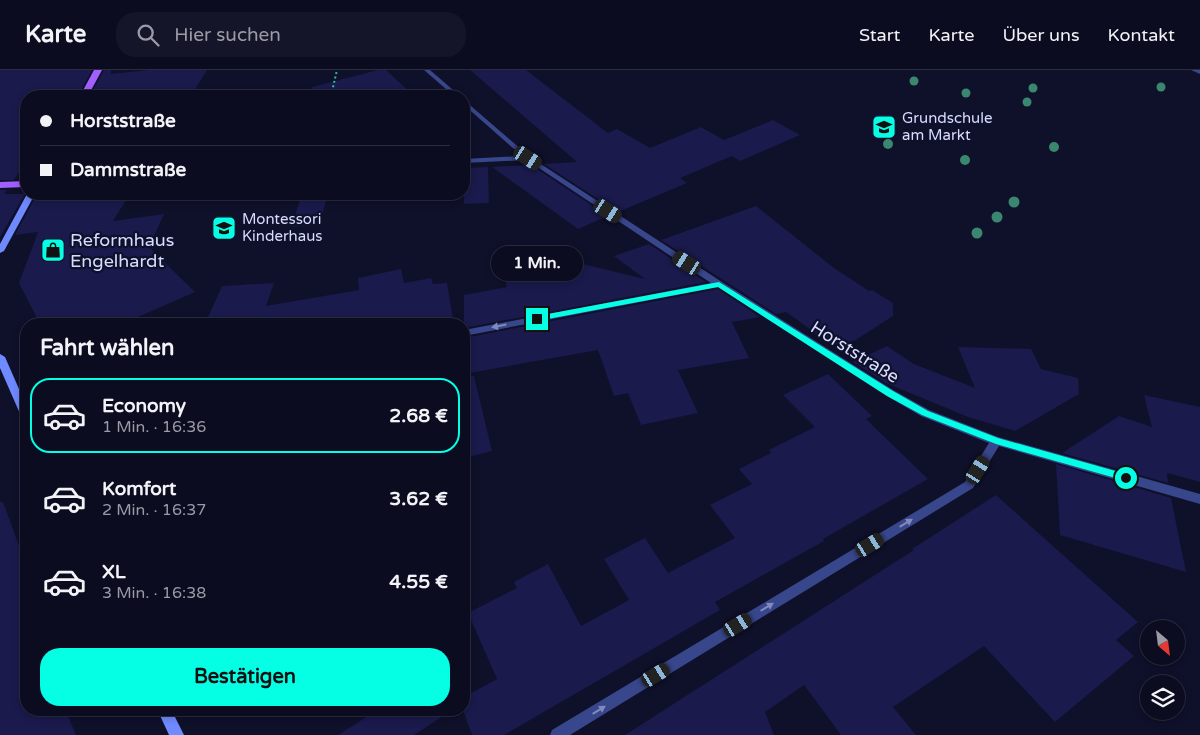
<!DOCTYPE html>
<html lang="de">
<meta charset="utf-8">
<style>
body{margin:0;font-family:"Varela Round",sans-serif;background:#141529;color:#f1f3f6;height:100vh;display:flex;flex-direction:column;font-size:19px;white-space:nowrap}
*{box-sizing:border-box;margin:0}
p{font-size:16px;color:#9a9ba5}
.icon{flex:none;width:28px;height:28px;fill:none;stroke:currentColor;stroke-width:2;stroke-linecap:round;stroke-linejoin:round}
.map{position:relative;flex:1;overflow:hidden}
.panel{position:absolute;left:20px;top:248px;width:450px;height:398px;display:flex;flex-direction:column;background:#0b0c20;border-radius:20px;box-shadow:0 2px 8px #0003,0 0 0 1px #2b2c3e}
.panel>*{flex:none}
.hud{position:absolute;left:20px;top:20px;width:450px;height:110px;border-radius:20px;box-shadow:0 2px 8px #0003,0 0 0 1px #2b2c3e;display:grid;align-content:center;height:110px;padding:0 20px;background:#0b0c20}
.needle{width:32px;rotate:152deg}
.controls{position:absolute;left:1140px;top:550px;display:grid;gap:10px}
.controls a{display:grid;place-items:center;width:45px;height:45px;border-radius:50%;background:#0b0c20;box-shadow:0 2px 8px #0003,0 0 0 1px #2b2c3e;font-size:25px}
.end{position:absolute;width:22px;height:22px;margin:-11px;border:6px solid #04ffe4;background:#111;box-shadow:0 0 0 2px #111}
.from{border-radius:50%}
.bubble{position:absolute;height:35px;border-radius:18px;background:#0b0c20;box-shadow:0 2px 8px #0003,0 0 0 1px #2b2c3e;font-size:16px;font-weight:700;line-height:35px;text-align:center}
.car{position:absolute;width:15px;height:30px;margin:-15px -8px;border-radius:6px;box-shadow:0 0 4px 1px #0007;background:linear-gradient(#222 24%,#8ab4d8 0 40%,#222 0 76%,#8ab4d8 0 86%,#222 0)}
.hud b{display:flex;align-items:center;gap:18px;height:48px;font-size:19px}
.hud b+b{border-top:1px solid #2b2c3e}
.hud i{width:12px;height:12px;background:#f1f3f6}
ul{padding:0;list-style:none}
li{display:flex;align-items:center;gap:15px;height:75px;margin:0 10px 8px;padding:0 10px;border:2px solid transparent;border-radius:20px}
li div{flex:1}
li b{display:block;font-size:19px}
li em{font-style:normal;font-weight:700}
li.on{border-color:#04ffe4}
li>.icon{width:45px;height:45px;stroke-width:1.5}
h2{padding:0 20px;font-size:22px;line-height:60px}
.cta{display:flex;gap:10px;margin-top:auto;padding:10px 20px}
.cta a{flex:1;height:58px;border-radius:20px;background:#04ffe4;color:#111;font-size:20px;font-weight:700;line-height:58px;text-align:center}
header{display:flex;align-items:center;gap:30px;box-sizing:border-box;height:70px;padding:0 25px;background:#0b0c20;border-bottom:1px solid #2b2c3e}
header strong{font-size:24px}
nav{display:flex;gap:28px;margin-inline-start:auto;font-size:18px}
.search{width:350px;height:45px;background:#141529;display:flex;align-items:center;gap:12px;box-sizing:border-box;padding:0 18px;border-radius:20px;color:#9a9ba5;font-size:19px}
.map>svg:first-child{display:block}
</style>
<header>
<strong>Karte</strong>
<div class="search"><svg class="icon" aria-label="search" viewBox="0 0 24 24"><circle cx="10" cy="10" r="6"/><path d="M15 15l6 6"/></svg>Hier suchen</div>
<nav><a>Start</a><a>Karte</a><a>Über uns</a><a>Kontakt</a></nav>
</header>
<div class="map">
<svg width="1200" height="665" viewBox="0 0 1200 665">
<rect width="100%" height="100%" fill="#0f102a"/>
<path fill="#1a1a4c" d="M0,0H92L78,26H26V92L14,110H0Z
M104,0H111V4L149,0H207L191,26H90Z
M378,0H386L414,26H313L312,17Z
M470,0H526L608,63L617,59L650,78L701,57L724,70L773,50L800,65L740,91L732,86L680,108L687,113L618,142L544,94L577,92Z
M531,95L608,146L578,159L492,97Z
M488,97L489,133L464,134V98Z
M0,120H7L4,124H25L0,167Z
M37,124H130L113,151L164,144L149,177L195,222L122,254H40L19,213L38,162L15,165Z
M302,124H328L319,155L291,157Z
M756,136L834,198L869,221L872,220L893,233V246L854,271L832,275L786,242L776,244L661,170Z
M649,174L706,212L464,258V225L507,217L502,200L529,181L645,209L614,186Z
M401,199L404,213L431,208L433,214L447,213L453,249L433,254H205L222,216L274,213L266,236L359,220L358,208Z
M718,219L760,247L732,252L749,288L678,300L698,343L641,355L628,323L614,326L598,280L464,304V268Z
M887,276L914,294L975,318L958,277L1031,279L1041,299L1078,308L1079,324L1015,361L968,347L886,313L853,292Z
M828,304L872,346L866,349L928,409L823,469L824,471L715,532L720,540L504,665H472L464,643V627L497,609L468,543L517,518L514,512L548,494L581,556L629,530L604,489L645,468L668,503L735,468L710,435L752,414L739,399L771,383L769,380L815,357L783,325Z
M474,306L492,381L464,388V307Z
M1144,325L1200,337V412L1167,403L1168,413L1062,383L1119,346L1152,357Z
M1056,394L1171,428L1186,502L1060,465Z
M996,425L1138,552L1116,570L1134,586L1055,652L984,576L893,637L916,665H841L804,615L765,642L774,665H625L914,480L912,479Z
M0,432H3L26,495V639H65L76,665H0Z
M379,639H454L414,665H338Z"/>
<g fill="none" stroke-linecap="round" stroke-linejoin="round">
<path stroke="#2ac199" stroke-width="2" stroke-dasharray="2 2.5" stroke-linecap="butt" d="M331,26L337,0"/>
<path fill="#38468b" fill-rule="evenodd" d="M424,0H430L460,26H454Z
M1191,0H1200V4Z
M464,30L530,87L722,212L893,320L929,340L998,367L1200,424V434L999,376L973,418L570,665H550L552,660L965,412L989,373L921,346L887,326L718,217L464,266V260L711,213L527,90L464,93V89L522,86L464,35Z"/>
<path fill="#6f89ff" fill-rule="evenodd" d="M27,124H35L4,181L0,183V174Z
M0,284L5,287L26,335V350L22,349L21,346L0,298Z
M157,639H171L184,665H169Z"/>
<path fill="#a25fff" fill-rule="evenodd" d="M94,0H102L88,26H80Z
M26,111V117L0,118V112Z"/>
</g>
<g fill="#3a866f">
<circle cx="914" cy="11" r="4.5"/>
<circle cx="1161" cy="17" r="4.5"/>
<circle cx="1033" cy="18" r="4.5"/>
<circle cx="966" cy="23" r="4.5"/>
<circle cx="1027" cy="32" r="4.5"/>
<circle cx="888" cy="74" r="5"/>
<circle cx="1054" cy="77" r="5"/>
<circle cx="965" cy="90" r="5"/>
<circle cx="1014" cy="132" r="5.5"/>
<circle cx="997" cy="147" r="5.5"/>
<circle cx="977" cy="163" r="5.5"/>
</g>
<defs><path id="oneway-solid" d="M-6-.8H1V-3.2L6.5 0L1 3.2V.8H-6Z" transform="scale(1.25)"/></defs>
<g fill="#808abf">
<use href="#oneway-solid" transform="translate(499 256) rotate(169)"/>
<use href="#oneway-solid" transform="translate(906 453) rotate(-31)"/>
<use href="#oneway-solid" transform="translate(767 537) rotate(-31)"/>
<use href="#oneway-solid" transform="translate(599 640) rotate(-31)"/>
</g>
<path fill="#04ffe4" d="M719,212L893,321L928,341L998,368L1126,404L1130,408L1126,411L996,374L922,345L887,326L718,217L537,251L533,249L537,246Z"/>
<defs>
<g id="school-square" transform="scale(1.25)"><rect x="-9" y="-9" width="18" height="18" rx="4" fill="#04ffe4" stroke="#0f102a"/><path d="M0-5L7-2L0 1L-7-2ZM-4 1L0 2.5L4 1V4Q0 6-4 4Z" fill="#111"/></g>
<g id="shop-square" transform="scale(1.25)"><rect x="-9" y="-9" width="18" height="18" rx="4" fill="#04ffe4" stroke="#0f102a"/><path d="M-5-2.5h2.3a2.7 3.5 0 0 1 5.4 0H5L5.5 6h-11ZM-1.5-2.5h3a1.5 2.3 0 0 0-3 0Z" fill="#111"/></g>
</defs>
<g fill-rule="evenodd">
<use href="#school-square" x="884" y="57"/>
<use href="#school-square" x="224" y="158"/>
<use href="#shop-square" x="53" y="180"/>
</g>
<g text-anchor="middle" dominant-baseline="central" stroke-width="4.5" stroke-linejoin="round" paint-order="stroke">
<g font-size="15" fill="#d8dcff" stroke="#0f102a" text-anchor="start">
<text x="902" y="48">Grundschule<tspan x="902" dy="17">am Markt</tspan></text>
<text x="242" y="149">Montessori<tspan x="242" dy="17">Kinderhaus</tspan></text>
</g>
<g font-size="18" fill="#d8dcff" stroke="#0f102a" text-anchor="start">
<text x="70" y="170">Reformhaus<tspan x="70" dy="21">Engelhardt</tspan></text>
</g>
<g font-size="18" fill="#d8dcff" stroke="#0f102a">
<text transform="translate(855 282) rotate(32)">Horststraße</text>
</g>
</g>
</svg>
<div class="controls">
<a><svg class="needle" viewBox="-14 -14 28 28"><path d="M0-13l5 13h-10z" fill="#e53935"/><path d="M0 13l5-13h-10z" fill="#9a9ba5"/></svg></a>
<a><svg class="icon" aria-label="layers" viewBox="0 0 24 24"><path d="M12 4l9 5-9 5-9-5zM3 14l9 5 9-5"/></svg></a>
</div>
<i class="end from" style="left:1126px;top:408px"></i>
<i class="end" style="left:537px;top:249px"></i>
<div class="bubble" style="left:491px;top:176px;width:92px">1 Min.</div>
<i class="car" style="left:528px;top:88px;rotate:123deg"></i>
<i class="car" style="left:608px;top:141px;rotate:123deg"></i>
<i class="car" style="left:687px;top:193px;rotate:303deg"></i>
<i class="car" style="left:978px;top:400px;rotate:32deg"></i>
<i class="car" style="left:870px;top:475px;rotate:59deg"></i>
<i class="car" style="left:738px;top:555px;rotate:59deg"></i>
<i class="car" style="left:656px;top:605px;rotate:59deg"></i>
<div class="hud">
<b><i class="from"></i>Horststraße</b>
<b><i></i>Dammstraße</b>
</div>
<section class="panel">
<h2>Fahrt wählen</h2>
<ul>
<li class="on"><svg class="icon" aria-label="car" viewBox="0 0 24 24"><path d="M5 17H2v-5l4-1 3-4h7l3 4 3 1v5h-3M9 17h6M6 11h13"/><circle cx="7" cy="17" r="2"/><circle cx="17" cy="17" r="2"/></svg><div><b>Economy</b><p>1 Min. · 16:36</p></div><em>2.68 €</em></li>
<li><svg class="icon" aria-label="car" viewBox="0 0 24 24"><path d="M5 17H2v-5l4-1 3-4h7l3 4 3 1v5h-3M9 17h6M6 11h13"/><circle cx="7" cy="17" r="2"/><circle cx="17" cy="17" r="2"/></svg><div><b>Komfort</b><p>2 Min. · 16:37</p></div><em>3.62 €</em></li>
<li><svg class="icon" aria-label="car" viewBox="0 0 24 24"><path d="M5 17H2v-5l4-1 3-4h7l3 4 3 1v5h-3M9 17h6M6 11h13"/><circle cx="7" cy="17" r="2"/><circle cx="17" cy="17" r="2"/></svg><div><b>XL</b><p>3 Min. · 16:38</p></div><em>4.55 €</em></li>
</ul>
<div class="cta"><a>Bestätigen</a></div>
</section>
</div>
